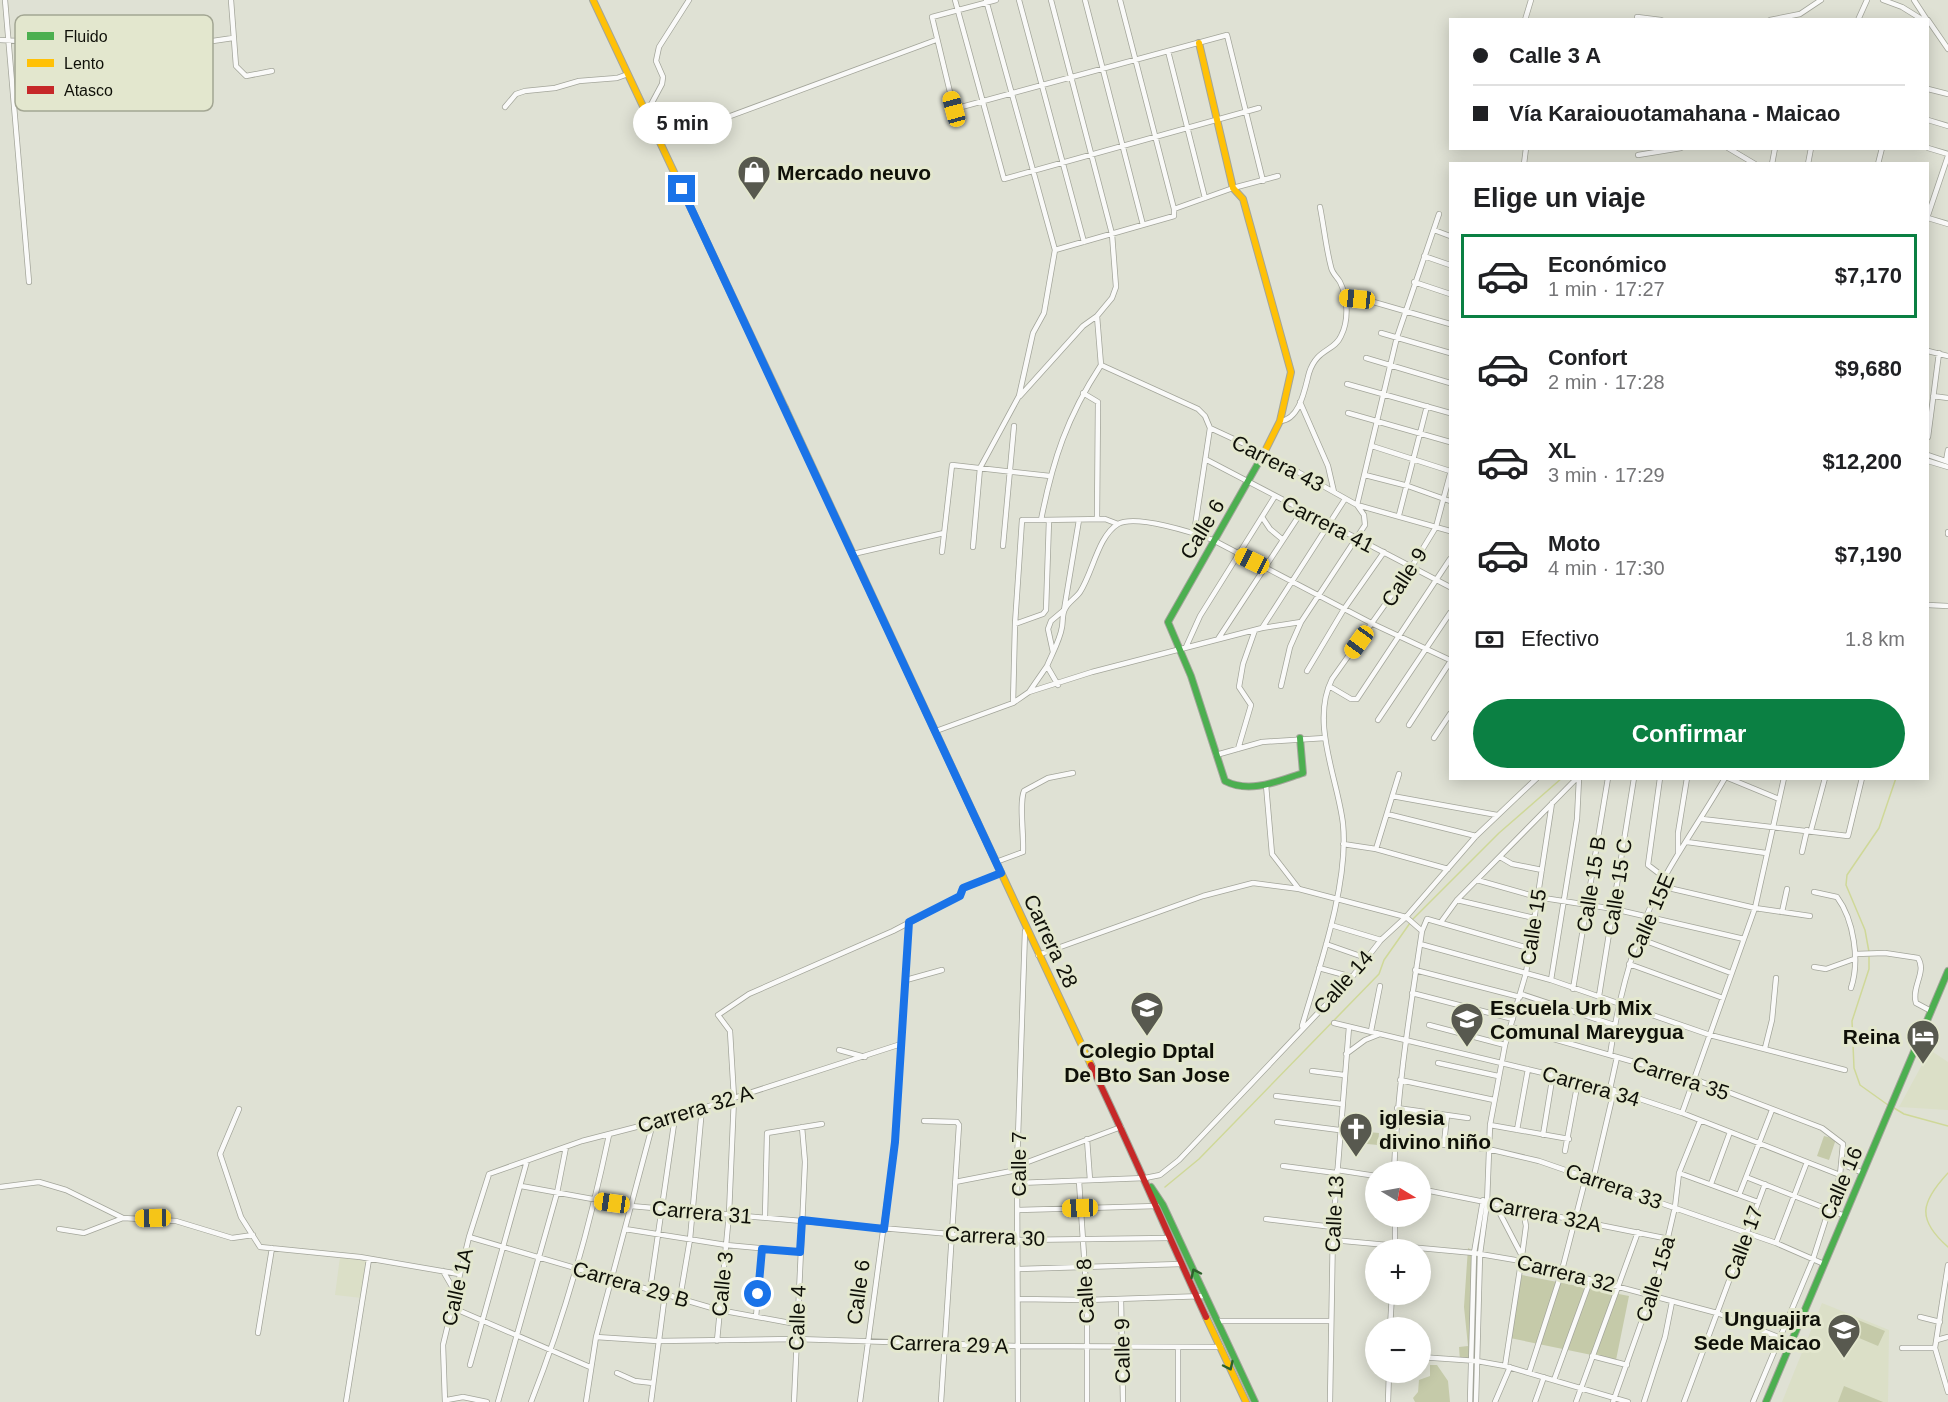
<!DOCTYPE html>
<html lang="es">
<meta charset="utf-8">
<style>
body{margin:0;font-family:Arial,sans-serif;background:#f2f2f2;color:#202124;height:100vh;display:flex;flex-direction:column;font-size:22px;white-space:nowrap}
*{box-sizing:border-box;margin:0}
p{font-size:20px;color:#757577}
.icon{flex:none;width:33px;height:33px;fill:none;stroke:currentColor;stroke-width:2;stroke-linecap:round;stroke-linejoin:round}
.map{position:relative;flex:1;overflow:hidden}
.drawer{position:absolute;left:1449px;top:162px;width:480px;height:618px;display:flex;flex-direction:column;background:#fff;border-radius:0px;box-shadow:0 3px 15px #0003}
.drawer>*{flex:none}
.banner{position:absolute;left:1449px;top:18px;width:480px;height:132px;border-radius:0px;box-shadow:0 3px 15px #0003;display:grid;align-content:center;height:132px;padding:0 24px;background:#fff}
.needle{width:39px;rotate:100deg}
.buttons{position:absolute;left:1365px;top:1161px;display:grid;gap:12px}
.buttons a{display:grid;place-items:center;width:66px;height:66px;border-radius:50%;background:#fff;box-shadow:0 3px 15px #0003;font-size:30px}
.end{position:absolute;width:27px;height:27px;margin:-14px;border:8px solid #1a73e8;background:#fff;box-shadow:0 0 0 3px #fff}
.from{border-radius:50%}
.bubble{position:absolute;height:42px;border-radius:21px;background:#fff;box-shadow:0 3px 15px #0003;font-size:20px;font-weight:700;line-height:42px;text-align:center}
.car{position:absolute;width:18px;height:36px;margin:-18px -9px;border-radius:8px;box-shadow:0 0 4px 2px #0007;background:linear-gradient(#f5c518 24%,#345 0 40%,#f5c518 0 76%,#345 0 86%,#f5c518 0)}
.banner b{display:flex;align-items:center;gap:21px;height:57px;font-size:22px}
.banner b+b{border-top:2px solid #e0e0e0}
.banner i{width:15px;height:15px;background:#202124}
ul{padding:0;list-style:none}
li{display:flex;align-items:center;gap:18px;height:84px;margin:0 12px 9px;padding:0 12px;border:3px solid transparent;border-radius:0px}
li div{flex:1}
li b{display:block;font-size:22px}
li em{font-style:normal;font-weight:700}
li.active{border-color:#0b8043}
li>.icon{width:54px;height:54px;stroke-width:1.5}
h2{padding:0 24px;font-size:27px;line-height:72px}
.pay{display:flex;align-items:center;gap:15px;height:66px;padding:0 24px;font-size:22px}
.pay p{margin-inline-start:auto}
.action{display:flex;gap:12px;margin-top:auto;padding:12px 24px}
.action a{flex:1;height:69px;border-radius:36px;background:#0b8043;color:#fff;font-size:24px;font-weight:700;line-height:69px;text-align:center}
.map>svg:first-child{display:block}
</style>
<div class="map">
<svg width="1948" height="1402" viewBox="0 0 1948 1402">
<rect width="100%" height="100%" fill="#dfe1d4"/>
<path fill="#dbdfc7" d="M1930,1050L1948,1062V1110L1899,1107Z
M340,1257L368,1261L362,1298L335,1295Z
M1822,1303L1889,1330L1888,1402H1782Z"/>
<path fill="#c5caa9" d="M1358,1131L1379,1133L1378,1145L1357,1143Z
M1824,1136L1836,1139L1829,1160L1817,1156Z
M1468,1248L1477,1253L1475,1359L1460,1361L1459,1347L1468,1346L1464,1307Z
M1522,1275L1629,1296L1616,1360L1510,1338Z
M1858,1320L1885,1331L1878,1346L1852,1335Z
M1430,1365H1437L1448,1381L1450,1402H1415L1413,1398L1418,1392L1419,1380L1430,1376Z
M1844,1386L1883,1402H1838Z"/>
<g fill="none" stroke-linecap="round" stroke-linejoin="round">
<path stroke="#cfd898" stroke-width="1.5" d="M1413,919L1499,833L1562,778
M1869,952L1865,930L1846,885L1847,875L1879,828L1896,778
M1869,957V969L1852,1021L1854,1068L1860,1085L1888,1105
M1894,1108L1904,1114L1948,1126
M1948,1173C1921,1202 1916,1219 1948,1247
M1165,1187L1199,1159L1379,974L1384,960L1410,923"/>
<g stroke="#a3a59a" stroke-width="6">
<path id="street" d="M5,0L29,282
M231,0L236,66L246,76L272,71
M955,0L1004,179L1259,108
M996,0L932,17L954,109L1227,35L1263,181
M1019,0L1084,242
M1051,0L1112,234L1116,287L1112,298L1097,316L1101,365L1198,409L1205,416L1210,428L1194,533
M1085,0L1143,225
M1120,0L1174,209
M1883,0L1902,7L1923,20
M1914,0L1927,20
M1637,17L1661,20
M1525,20L1531,0
M1770,20L1800,14L1821,0
M1858,20L1867,0
M1928,20L1948,49
M0,40L165,48L233,38
M1168,51L1205,198
M1928,89L1948,94
M505,107L516,94L525,91L555,88L579,81L617,78L628,74
M647,112L662,84L663,77L656,61L659,47L689,0
M1928,120L1948,126
M660,142L936,40
M1728,148L1755,164
M1928,148L1948,154
M1638,155L1681,148
M1524,164L1526,148
M1772,164L1775,148
M1808,164L1811,148
M1878,164L1882,148
M1928,215L1948,156
M1928,218L1948,224
M1434,230L1450,236
M1055,250L1174,216V209L1233,188L1278,176
M1424,256L1450,265
M1414,282L1450,294
M1345,298L1370,301L1450,324
M1381,333L1450,353
M1928,351L1948,356
M1366,358L1450,383
M1101,365C1067,417 1053,459 1041,520L1105,519L1118,524
M1347,384L1450,413
M1083,393L1098,402L1097,519
M1020,396L1083,326L1097,316
M1933,396L1948,398
M1300,402L1328,466L1334,492
M1348,413L1450,442
M1280,421C1300,420 1305,388 1309,373C1317,348 1334,352 1341,336C1349,320 1348,298 1340,282C1337,277 1332,273 1331,267C1326,248 1324,227 1320,207
M1210,428L1264,453L1357,505L1450,531
M1928,437L1939,353
M1372,446L1450,471
M1928,455L1948,462
M1207,460L1450,587
M1928,461L1948,467
M1946,461L1948,450
M1365,475L1408,486L1450,501
M1399,515L1427,406
M1262,517L1270,529L1282,539
M1041,520H1022L1015,624L1043,614L1046,610L1049,520
M1948,534V532
M1003,546L1014,426
M973,547L980,468L1019,396L1033,333L1044,313L1055,250L986,0
M942,552L952,465L1050,476
M853,554L944,533
M1928,605L1948,606
M1262,628L1345,499
M1218,639L1304,508
M1186,647L1200,616L1275,496
M1053,652L1048,629L1051,621L1064,610L1079,520
M1307,671L1344,609L1384,552
M1058,685L1047,666C1052,654 1060,640 1062,627C1063,622 1062,614 1065,609C1068,602 1076,598 1080,592C1093,572 1098,536 1118,524C1136,514 1194,533 1213,540L1373,624L1450,660
M1281,686L1290,647L1301,622L1365,525L1364,515L1357,505L1397,337L1439,214
M1329,686L1351,699H1357L1450,559
M1029,692L1047,666
M1013,703L1015,624
M1378,720L1450,613
M1409,725L1450,662
M936,731L1013,703L1029,692L1092,672L1262,628L1301,622
M1434,738L1450,714
M1238,749L1251,705L1239,687L1243,664L1255,630
M1216,755L1262,742L1325,738
M1660,778L1648,865L1665,878
M1728,778L1779,799
M1266,785L1272,854L1299,889
M1392,796L1497,815
M1387,814L1476,836
M1702,819L1848,836L1862,778
M1811,830L1825,778
M1687,842L1766,853
M1343,844L1376,849L1448,869
M1376,849L1399,774
M1802,852L1807,830
M1678,854V833L1687,778
M1500,857L1512,864L1542,870
M996,862L1023,852C1024,835 1019,803 1024,791L1048,778L1073,773
M1477,880L1537,897L1614,909L1744,939
M1660,886L1755,908L1810,916
M1814,892L1837,897C1854,920 1860,961 1851,988
M1457,900L1534,918
M1782,912L1787,889
M1441,922L1457,900L1577,778
M1331,925L1381,940
M1638,938L1731,973
M1326,944L1366,958
M1420,944L1551,980L1710,1035L1845,1070
M1855,954L1885,953L1918,958C1927,972 1911,987 1916,1003L1931,1011
M1038,955L1203,896L1253,883L1299,889L1406,917L1422,931
M1629,964L1723,998
M1814,967L1826,969L1854,959
M1319,968L1352,977
M1415,970L1520,997
M906,980L942,970
M1551,980L1577,819L1579,778
M1573,989L1608,778
M1412,993L1513,1019
M1521,994L1614,1025
M1599,996L1634,778
M1334,1023L1610,1089L1682,1113L1840,1175
M1429,1025L1505,1045
M1302,1026C1319,968 1349,884 1343,824C1338,779 1310,723 1332,679L1411,568L1436,527L1450,474
M1511,1027L1694,1079L1822,1128L1843,1144L1840,1175L1813,1259L1753,1402
M1371,1031L1380,986
M1765,1048L1772,1020L1776,978
M839,1050L865,1057
M1346,1054L1365,1040L1380,1034
M1610,1055C1619,994 1635,935 1663,880C1682,845 1705,813 1725,778
M1438,1063L1498,1076
M1312,1071L1344,1075
M1400,1080L1494,1100
M1610,1089L1617,1057
M1276,1096L1342,1104
M1397,1108L1468,1118
M239,1109L220,1154L241,1217L260,1247L360,1257L459,1274
M1682,1113L1755,908L1784,778
M924,1121L957,1122L959,1125L941,1402
M1277,1122L1339,1130
M1490,1125L1569,1139
M1517,1130L1528,1069
M1543,1135L1553,1074
M1087,1139L1090,1180
M1395,1140L1488,1149L1539,1161L1776,1243L1824,1264
M1444,1144L1447,1115
M1565,1151L1578,1081
M1842,1164L1863,1173
M1017,1166L1121,1127
M1283,1166L1336,1173
M1337,1170L1376,1176
M1394,1172C1397,1090 1410,1011 1422,931L1427,919L1528,948
M1679,1173L1758,1202
M1746,1177L1845,1216
M1593,1180L1614,1090
M1079,1181L1087,1300V1402
M955,1182L1017,1170
M1018,1183L1145,1178L1160,1175L1179,1160L1352,977L1381,940L1406,917L1476,836L1537,778
M1711,1184L1730,1132
M521,1186L631,1206L1019,1240L1169,1238
M0,1187L39,1182L66,1190L123,1218L176,1221L232,1238L253,1235
M1420,1189L1669,1239
M1739,1195L1772,1110
M1495,1204L1522,1256L1505,1366
M1018,1210L1157,1206
M1395,1216V1250
M765,1217L767,1133L822,1124
M1266,1219L1333,1227
M59,1229L84,1233L123,1218
M625,1229L726,1245L800,1252
M469,1237L719,1310L796,1324
M1333,1240L1474,1253L1521,1261L1717,1313L1791,1342
M1776,1243L1807,1162
M1522,1256L1526,1226L1523,1210
M1948,1265L1935,1348L1948,1392
M1019,1269L1181,1264
M443,1271L454,1290
M650,1290L675,1117
M680,1298L690,1239L702,1108
M1018,1299L1087,1300L1205,1296
M1121,1299L1123,1402
M451,1307L590,1367
M756,1317L762,1249
M1920,1317L1940,1322
M1217,1321H1330
M1390,1328L1392,1294
M258,1333L272,1248
M596,1337L657,1341L796,1339L1017,1346L1221,1347
M1937,1340L1948,1337
M717,1341L729,1214L734,1098L730,1031L718,1015L749,994L893,931L960,896L963,888L1001,873
M1178,1347V1402
M1902,1348H1935
M1592,1356L1627,1365
M1420,1357L1477,1361L1505,1366L1628,1402
M470,1365L527,1161
M617,1373L635,1381L653,1383
M1529,1373L1561,1274L1586,1177
M1554,1380L1590,1281
M447,1400L463,1397L487,1402
M346,1402L369,1259
M445,1402L443,1345L469,1237L489,1174L582,1141L675,1117L901,1044
M498,1402L557,1193L566,1147
M531,1402C565,1316 590,1226 609,1135
M586,1402L596,1337L653,1123
M651,1402L665,1294
M794,1402L805,1162L802,1127
M860,1402L895,1142L909,922
M1018,1402L1017,1166L1025,931
M1330,1402L1333,1227L1349,1027
M1388,1402L1389,1372
M1470,1402L1474,1253L1483,1200
M1476,1402L1480,1254L1487,1203L1490,1125L1505,1045L1526,973L1552,803
M1495,1402L1510,1367
M1535,1402L1544,1377
M1576,1402L1638,1232
M1613,1402L1661,1267L1675,1207L1679,1173L1700,1121
M1644,1402L1665,1337L1672,1302
M1684,1402L1765,1184"/>
</g>
<g stroke="#a3a59a" stroke-width="8">
<path id="fast" d="M785,408L977,821
M1264,453L1168,622L1191,676L1225,781C1250,794 1278,781 1303,773L1300,738
M1151,1187L1163,1205L1255,1402
M1766,1402L1948,971"/>
</g>
<g stroke="#a3a59a" stroke-width="8">
<path id="slow" d="M593,0L785,408
M1199,43L1233,188L1243,199L1291,372L1280,421L1264,453
M977,821L1091,1065
M1206,1317L1246,1402"/>
</g>
<g stroke="#a3a59a" stroke-width="8">
<path id="jam" d="M1091,1065C1131,1148 1167,1233 1206,1317"/>
</g>
<use href="#street" stroke="#fafaf9" stroke-width="4.5"/>
<use href="#fast" stroke="#4caf50" stroke-width="6"/>
<use href="#slow" stroke="#ffc107" stroke-width="6"/>
<use href="#jam" stroke="#c62828" stroke-width="6"/>
</g>
<defs><path id="oneway-chevron" d="M-2-3.5L2.5 0L-2 3.5" fill="none" stroke-width="1.6" stroke-linecap="round" stroke-linejoin="round" transform="scale(1.5)"/></defs>
<g stroke="#2e602c">
<use href="#oneway-chevron" transform="translate(1195 1273) rotate(-115)"/>
<use href="#oneway-chevron" transform="translate(1229 1366) rotate(65)"/>
</g>
<g fill="none" stroke-linecap="round" stroke-linejoin="round">
<path stroke="#1a73e8" stroke-width="8" d="M682,189L1001,873L963,888L960,896L909,922L895,1142L884,1229L802,1220L800,1252L762,1249L758,1294"/>
</g>
<defs>
<g id="shop-pin" transform="scale(1.725)"><path d="M0 17L-7.5 6A9.5 9.5 0 1 1 7.5 6Z" fill="#58594f" stroke="#e3e7ce"/><path d="M-5-2.5h2.3a2.7 3.5 0 0 1 5.4 0H5L5.5 6h-11ZM-1.5-2.5h3a1.5 2.3 0 0 0-3 0Z" fill="#fff"/></g>
<g id="school-pin" transform="scale(1.725)"><path d="M0 17L-7.5 6A9.5 9.5 0 1 1 7.5 6Z" fill="#58594f" stroke="#e3e7ce"/><path d="M0-5L7-2L0 1L-7-2ZM-4 1L0 2.5L4 1V4Q0 6-4 4Z" fill="#fff"/></g>
<g id="hotel-pin" transform="scale(1.725)"><path d="M0 17L-7.5 6A9.5 9.5 0 1 1 7.5 6Z" fill="#58594f" stroke="#e3e7ce"/><path d="M-6-4.5h1.5V1H6V5H4.5V3h-9V5H-6ZM-4 0a1.8 1.8 0 1 1 3.6 0ZM.5 0V-2.5h3Q6-2.5 6 0Z" fill="#fff"/></g>
<g id="church-pin" transform="scale(1.725)"><path d="M0 17L-7.5 6A9.5 9.5 0 1 1 7.5 6Z" fill="#58594f" stroke="#e3e7ce"/><path d="M-1.2-6h2.4v3.5h3.3v2.4h-3.3V6h-2.4V-.1h-3.3v-2.4h3.3Z" fill="#fff"/></g>
<g id="university-pin" transform="scale(1.725)"><path d="M0 17L-7.5 6A9.5 9.5 0 1 1 7.5 6Z" fill="#58594f" stroke="#e3e7ce"/><path d="M0-5L7-2L0 1L-7-2ZM-4 1L0 2.5L4 1V4Q0 6-4 4Z" fill="#fff"/></g>
</defs>
<g fill-rule="evenodd">
<use href="#shop-pin" x="754" y="172"/>
<use href="#school-pin" x="1147" y="1008"/>
<use href="#school-pin" x="1467" y="1019"/>
<use href="#hotel-pin" x="1923" y="1036"/>
<use href="#church-pin" x="1356" y="1129"/>
<use href="#university-pin" x="1844" y="1330"/>
</g>
<g text-anchor="middle" dominant-baseline="central" stroke-width="6" stroke-linejoin="round" paint-order="stroke">
<g font-size="21" font-weight="bold" fill="#0f1008" stroke="#e3e7ce" text-anchor="start">
<text x="777" y="172">Mercado neuvo</text>
<text x="1490" y="1007">Escuela Urb Mix<tspan x="1490" dy="24">Comunal Mareygua</tspan></text>
<text x="1900" y="1036" text-anchor="end">Reina</text>
<text x="1147" y="1050" text-anchor="middle">Colegio Dptal<tspan x="1147" dy="24">De Bto San Jose</tspan></text>
<text x="1379" y="1117">iglesia<tspan x="1379" dy="24">divino niño</tspan></text>
<text x="1821" y="1318" text-anchor="end">Unguajira<tspan x="1821" dy="24">Sede Maicao</tspan></text>
</g>
<g font-size="21" fill="#0f1008" stroke="#e3e7ce">
<text transform="translate(1278 463) rotate(27)">Carrera 43</text>
<text transform="translate(1328 524) rotate(27)">Carrera 41</text>
<text transform="translate(1202 529) rotate(-59)">Calle 6</text>
<text transform="translate(1404 577) rotate(-57)">Calle 9</text>
<text transform="translate(1591 884) rotate(-81)">Calle 15 B</text>
<text transform="translate(1617 887) rotate(-81)">Calle 15 C</text>
<text transform="translate(1650 916) rotate(-67)">Calle 15E</text>
<text transform="translate(1533 927) rotate(-81)">Calle 15</text>
<text transform="translate(1051 941) rotate(65)">Carrera 28</text>
<text transform="translate(1343 982) rotate(-48)">Calle 14</text>
<text transform="translate(1681 1078) rotate(18)">Carrera 35</text>
<text transform="translate(1591 1086) rotate(16)">Carrera 34</text>
<text transform="translate(695 1109) rotate(-17)">Carrera 32 A</text>
<text transform="translate(1018 1164) rotate(-90)">Calle 7</text>
<text transform="translate(1841 1183) rotate(-67)">Calle 16</text>
<text transform="translate(1614 1186) rotate(19)">Carrera 33</text>
<text transform="translate(702 1212) rotate(5)">Carrera 31</text>
<text transform="translate(1334 1214) rotate(-87)">Calle 13</text>
<text transform="translate(1545 1214) rotate(11)">Carrera 32A</text>
<text transform="translate(995 1236) rotate(3)">Carrera 30</text>
<text transform="translate(1743 1243) rotate(-70)">Calle 17</text>
<text transform="translate(1566 1273) rotate(14)">Carrera 32</text>
<text transform="translate(1655 1279) rotate(-73)">Calle 15a</text>
<text transform="translate(631 1284) rotate(16)">Carrera 29 B</text>
<text transform="translate(722 1284) rotate(-84)">Calle 3</text>
<text transform="translate(457 1287) rotate(-77)">Calle 1A</text>
<text transform="translate(1085 1291) rotate(-93)">Calle 8</text>
<text transform="translate(858 1292) rotate(-82)">Calle 6</text>
<text transform="translate(797 1318) rotate(-88)">Calle 4</text>
<text transform="translate(949 1344) rotate(2)">Carrera 29 A</text>
<text transform="translate(1122 1351) rotate(-91)">Calle 9</text>
</g>
</g>
<rect x="15" y="15" width="198" height="96" rx="9" fill="#e3e7ce" stroke="#a3a693" stroke-width="1.5"/>
<rect x="27" y="32" width="27" height="8" fill="#4caf50"/>
<rect x="27" y="59" width="27" height="8" fill="#ffc107"/>
<rect x="27" y="86" width="27" height="8" fill="#c62828"/>
<g font-size="16" fill="#0f1008">
<text x="64" y="42">Fluido</text>
<text x="64" y="69">Lento</text>
<text x="64" y="96">Atasco</text>
</g>
</svg>
<div class="buttons">
<a><svg class="needle" viewBox="-14 -14 28 28"><path d="M0-13l5 13h-10z" fill="#e53935"/><path d="M0 13l5-13h-10z" fill="#757577"/></svg></a>
<a>+</a>
<a>−</a>
</div>
<i class="end from" style="left:758px;top:1294px"></i>
<i class="end" style="left:682px;top:189px"></i>
<div class="bubble" style="left:633px;top:102px;width:99px">5 min</div>
<i class="car" style="left:954px;top:109px;rotate:345deg"></i>
<i class="car" style="left:1357px;top:299px;rotate:276deg"></i>
<i class="car" style="left:1252px;top:561px;rotate:296deg"></i>
<i class="car" style="left:1359px;top:642px;rotate:216deg"></i>
<i class="car" style="left:612px;top:1203px;rotate:278deg"></i>
<i class="car" style="left:1080px;top:1208px;rotate:268deg"></i>
<i class="car" style="left:153px;top:1218px;rotate:269deg"></i>
<div class="banner">
<b><i class="from"></i>Calle 3 A</b>
<b><i></i>Vía Karaiouotamahana - Maicao</b>
</div>
<section class="drawer">
<h2>Elige un viaje</h2>
<ul>
<li class="active"><svg class="icon" aria-label="car" viewBox="0 0 24 24"><path d="M5 17H2v-5l4-1 3-4h7l3 4 3 1v5h-3M9 17h6M6 11h13"/><circle cx="7" cy="17" r="2"/><circle cx="17" cy="17" r="2"/></svg><div><b>Económico</b><p>1 min · 17:27</p></div><em>$7,170</em></li>
<li><svg class="icon" aria-label="car" viewBox="0 0 24 24"><path d="M5 17H2v-5l4-1 3-4h7l3 4 3 1v5h-3M9 17h6M6 11h13"/><circle cx="7" cy="17" r="2"/><circle cx="17" cy="17" r="2"/></svg><div><b>Confort</b><p>2 min · 17:28</p></div><em>$9,680</em></li>
<li><svg class="icon" aria-label="car" viewBox="0 0 24 24"><path d="M5 17H2v-5l4-1 3-4h7l3 4 3 1v5h-3M9 17h6M6 11h13"/><circle cx="7" cy="17" r="2"/><circle cx="17" cy="17" r="2"/></svg><div><b>XL</b><p>3 min · 17:29</p></div><em>$12,200</em></li>
<li><svg class="icon" aria-label="car" viewBox="0 0 24 24"><path d="M5 17H2v-5l4-1 3-4h7l3 4 3 1v5h-3M9 17h6M6 11h13"/><circle cx="7" cy="17" r="2"/><circle cx="17" cy="17" r="2"/></svg><div><b>Moto</b><p>4 min · 17:30</p></div><em>$7,190</em></li>
</ul>
<div class="pay"><svg class="icon" aria-label="cash" viewBox="0 0 24 24"><path d="M3 7h18v10H3z"/><circle cx="12" cy="12" r="2"/></svg>Efectivo<p>1.8 km</p></div>
<div class="action"><a>Confirmar</a></div>
</section>
</div>
